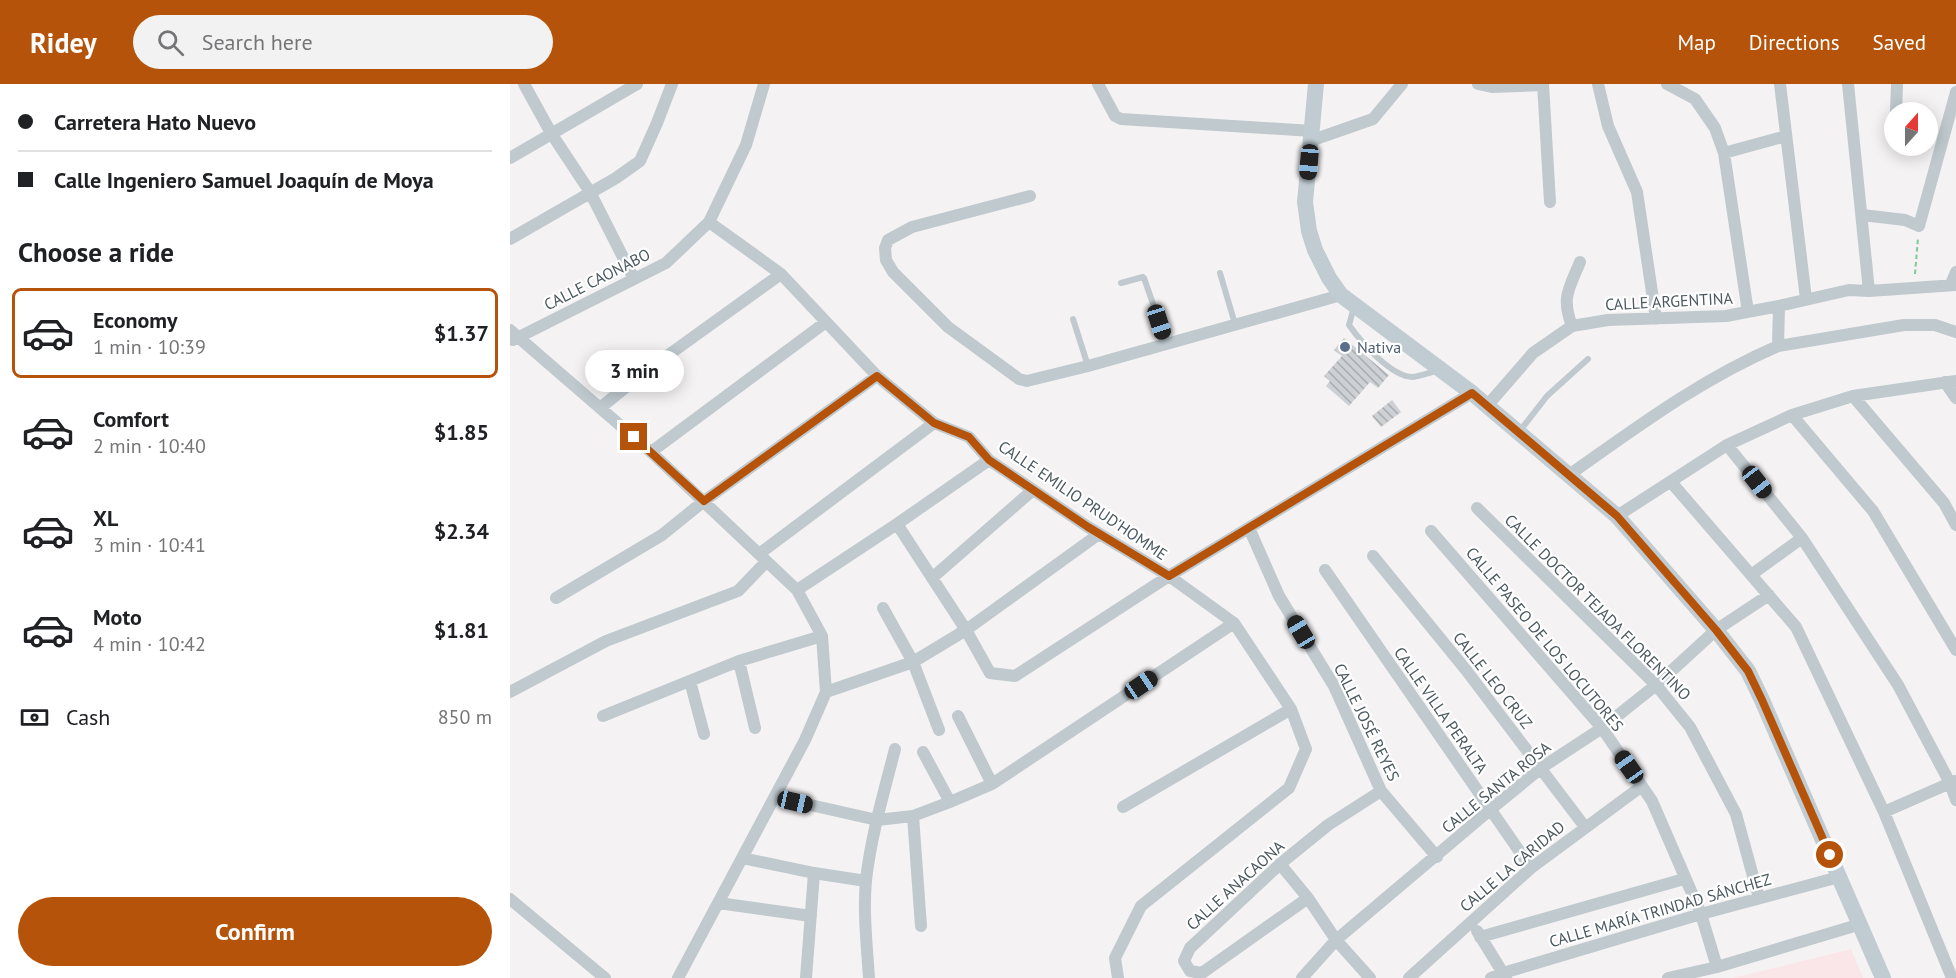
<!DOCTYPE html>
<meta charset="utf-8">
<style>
body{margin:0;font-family:"PT Sans",sans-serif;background:#f2f2f2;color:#202124;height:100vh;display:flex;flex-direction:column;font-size:22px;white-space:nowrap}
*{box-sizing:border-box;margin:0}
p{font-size:20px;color:#757577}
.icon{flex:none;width:33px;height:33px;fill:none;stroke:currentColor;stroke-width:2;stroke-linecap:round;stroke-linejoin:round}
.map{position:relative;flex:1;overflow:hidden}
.side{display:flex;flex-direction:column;background:#fff;width:510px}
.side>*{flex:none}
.guide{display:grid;align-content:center;height:132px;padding:0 18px;background:#fff}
.needle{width:39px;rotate:21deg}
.tools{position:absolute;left:1374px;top:18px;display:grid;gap:12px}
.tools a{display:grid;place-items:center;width:54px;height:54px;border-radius:50%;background:#fff;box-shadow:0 3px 15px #0003;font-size:30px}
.end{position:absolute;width:27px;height:27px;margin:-14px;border:8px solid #b45309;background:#fff;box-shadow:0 0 0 3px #fff}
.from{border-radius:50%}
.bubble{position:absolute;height:42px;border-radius:21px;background:#fff;box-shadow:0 3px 15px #0003;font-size:20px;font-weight:800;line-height:42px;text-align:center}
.car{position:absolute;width:18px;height:36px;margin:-18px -9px;border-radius:8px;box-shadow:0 0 4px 2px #0007;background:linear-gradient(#222 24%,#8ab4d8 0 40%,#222 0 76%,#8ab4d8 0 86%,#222 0)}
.guide b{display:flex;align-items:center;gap:21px;height:57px;font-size:22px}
.guide b+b{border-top:2px solid #e0e0e0}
.guide i{width:15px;height:15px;background:#202124}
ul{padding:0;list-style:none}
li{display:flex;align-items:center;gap:18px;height:90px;margin:0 12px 9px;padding:0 6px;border:3px solid transparent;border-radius:9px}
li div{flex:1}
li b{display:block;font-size:22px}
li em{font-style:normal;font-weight:800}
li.on{border-color:#b45309}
li>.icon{width:54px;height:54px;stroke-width:1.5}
h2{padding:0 18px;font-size:27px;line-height:72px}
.pay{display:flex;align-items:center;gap:15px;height:66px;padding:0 18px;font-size:22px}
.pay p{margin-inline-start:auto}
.primary-button{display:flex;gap:12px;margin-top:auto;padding:12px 18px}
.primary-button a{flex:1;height:69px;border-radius:36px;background:#b45309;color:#fff;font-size:24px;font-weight:800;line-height:69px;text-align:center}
header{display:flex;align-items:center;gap:36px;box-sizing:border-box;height:84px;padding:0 30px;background:#b45309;color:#fff}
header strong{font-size:28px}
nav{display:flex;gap:33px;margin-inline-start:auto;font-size:21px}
.search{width:420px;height:54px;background:#f2f2f2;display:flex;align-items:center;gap:15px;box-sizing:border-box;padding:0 21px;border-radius:33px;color:#757577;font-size:22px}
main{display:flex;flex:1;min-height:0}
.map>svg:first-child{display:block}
</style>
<header>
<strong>Ridey</strong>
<div class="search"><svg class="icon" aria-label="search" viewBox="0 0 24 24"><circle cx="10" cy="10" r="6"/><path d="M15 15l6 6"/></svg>Search here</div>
<nav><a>Map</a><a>Directions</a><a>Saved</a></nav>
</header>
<main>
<section class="side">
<div class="guide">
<b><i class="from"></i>Carretera Hato Nuevo</b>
<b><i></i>Calle Ingeniero Samuel Joaquín de Moya</b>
</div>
<h2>Choose a ride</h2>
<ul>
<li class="on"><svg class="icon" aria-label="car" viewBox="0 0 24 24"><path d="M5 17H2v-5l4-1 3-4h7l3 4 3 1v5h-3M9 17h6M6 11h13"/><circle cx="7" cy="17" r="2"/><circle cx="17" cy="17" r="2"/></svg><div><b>Economy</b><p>1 min · 10:39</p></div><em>$1.37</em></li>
<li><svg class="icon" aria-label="car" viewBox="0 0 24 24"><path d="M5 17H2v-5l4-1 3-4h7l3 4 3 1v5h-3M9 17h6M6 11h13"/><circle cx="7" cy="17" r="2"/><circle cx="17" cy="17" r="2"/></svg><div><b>Comfort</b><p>2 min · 10:40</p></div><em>$1.85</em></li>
<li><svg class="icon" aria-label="car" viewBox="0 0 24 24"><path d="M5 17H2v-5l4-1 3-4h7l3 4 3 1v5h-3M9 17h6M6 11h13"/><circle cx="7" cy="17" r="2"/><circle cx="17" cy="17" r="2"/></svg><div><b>XL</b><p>3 min · 10:41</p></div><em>$2.34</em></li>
<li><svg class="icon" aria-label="car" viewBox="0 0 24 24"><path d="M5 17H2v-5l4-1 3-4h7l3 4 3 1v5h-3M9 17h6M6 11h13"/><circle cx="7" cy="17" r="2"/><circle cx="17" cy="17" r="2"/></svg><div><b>Moto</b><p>4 min · 10:42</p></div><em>$1.81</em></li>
</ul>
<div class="pay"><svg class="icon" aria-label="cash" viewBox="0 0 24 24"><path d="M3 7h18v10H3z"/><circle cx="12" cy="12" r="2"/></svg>Cash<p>850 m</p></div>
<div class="primary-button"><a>Confirm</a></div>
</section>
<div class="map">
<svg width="1446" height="894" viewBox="0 0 1446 894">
<defs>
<pattern id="building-back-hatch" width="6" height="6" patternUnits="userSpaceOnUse" patternTransform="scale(1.5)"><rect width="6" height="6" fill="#cdd0d4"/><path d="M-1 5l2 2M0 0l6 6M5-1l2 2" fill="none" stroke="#a8acaf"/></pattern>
</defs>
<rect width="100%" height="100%" fill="#f4f2f3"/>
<path fill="#fae6e8" d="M1341,865L1353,894H1223Z"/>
<path fill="url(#building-back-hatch)" d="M834,254L879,291L868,304L860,298L839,322L816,302L820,297L814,292L832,272L824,266Z
M882,316L891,328L871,343L862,332Z"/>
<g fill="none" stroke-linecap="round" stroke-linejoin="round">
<path stroke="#7eca96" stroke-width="2" stroke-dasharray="4.5 3" stroke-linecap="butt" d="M1405,190L1408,154"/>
<path stroke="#bfc9ce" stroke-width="6" d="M710,189L725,240
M611,199L633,193L634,194L657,260
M844,223L839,241C851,258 881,293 903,293C910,292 919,289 926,287
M563,235L578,282
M1009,348L1037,312L1078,275"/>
<path stroke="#bfc9ce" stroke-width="12" d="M14,0L41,49L80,108L124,195
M588,0L605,32L611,35L802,47
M968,0L982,3L1033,1
M1033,0L1040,118
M1088,0L1098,42L1127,108L1146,235
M1157,0L1185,15L1205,44L1214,69L1238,228
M1270,0L1296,215
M1338,0L1359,207
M1386,28L1387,0
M800,57L863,35L892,0
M1214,69L1276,52
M0,74L127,0
M520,112L402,143L378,156L375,164L376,176L383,188L438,243L509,295L517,297L578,282L831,211
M1352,131L1395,136L1409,142L1446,8
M199,138L271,190L367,292L424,339L459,353L479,376L578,443L659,492L724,539L781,625L796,665L779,704L631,822L605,874L608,894
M0,155L106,94L130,77L147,39L162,0
M1441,200L1446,188
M1062,242C1051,213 1059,205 1070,178
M0,246L141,368L287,506L312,552L316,608L295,656L168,894
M3,256L156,179L199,138L236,61L254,0
M1268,262L1394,241H1425L1446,248
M1435,298L1446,314
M1343,312L1434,419L1446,441
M977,322L1023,269L1062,242L1098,236L1216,232L1269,222L1339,206L1359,207L1446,201
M90,324L132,290L271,190
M1282,331L1363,427L1446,566
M1217,361L1292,454L1388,601L1440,699L1446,716
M141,368L316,238
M1059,391C1127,343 1191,295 1268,262L1269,222
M1161,398L1286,543L1374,728L1442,894
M967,424L1146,601L1180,643L1226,730L1249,814
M1107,432L1217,361L1282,331L1343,312L1446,297
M387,440L456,546L480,589L505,592L659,492L962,309
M739,444L769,512L824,602L871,707L927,773
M921,447L1092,644L1142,717L1191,830L1207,883
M249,470L424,339
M863,472L956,586L1075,743
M815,486L1021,784
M1241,491L1292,454
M422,494L523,406
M287,506L387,440L479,376
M46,514L152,451L194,417L367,292
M373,524L403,578L429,646
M229,577L245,644
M180,597L194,650
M0,608L96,557L228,507L256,478
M316,608L403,578L456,546L589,450
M93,632L229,577L312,552
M448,632L482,700
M413,668L440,718
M265,713L367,736L403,732L440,718L482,700L724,539
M613,723L781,625
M1374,728L1445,697
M403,732L411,842
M232,774L304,789L356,797
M770,780L798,814L826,856L860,894
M798,814L692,889L680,887L674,877L680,864L770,780L818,741L871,707
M0,815L95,894
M208,819L301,832
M967,847L996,894
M970,853L1174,795
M296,894L304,789
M359,894C357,862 353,829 356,796C361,752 374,708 385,665
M792,894L826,856L980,726L1031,684L1092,644L1146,601L1206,546L1259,511
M899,894L1021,784L1132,702
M981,894L993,889L1191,830L1329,793
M1158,894L1207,883L1351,840"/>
<path stroke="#c0ccd2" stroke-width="16" d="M806,0L795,118L799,147L805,166L819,194L831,211L962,309L1107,432L1206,546L1238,587L1252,616L1373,894"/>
</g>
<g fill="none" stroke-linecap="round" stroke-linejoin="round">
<path stroke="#b45309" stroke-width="8" d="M124,353L194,417L367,292L424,339L459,353L479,376L578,443L659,492L962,309L1107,432L1206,546L1238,587L1252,616L1320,771"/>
</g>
<circle fill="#5c6f8a" stroke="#fff" stroke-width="2" cx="835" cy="263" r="6"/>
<g text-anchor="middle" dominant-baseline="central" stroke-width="4.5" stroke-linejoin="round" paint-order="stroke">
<g font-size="16" fill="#4b595f" stroke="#fff">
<text transform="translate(87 195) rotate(-27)">CALLE CAONABO</text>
<text transform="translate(1159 217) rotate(-3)">CALLE ARGENTINA</text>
<text transform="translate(573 416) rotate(34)">CALLE EMILIO PRUD'HOMME</text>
<text transform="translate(1088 523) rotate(45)">CALLE DOCTOR TEJADA FLORENTINO</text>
<text transform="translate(1035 555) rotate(50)">CALLE PASEO DE LOS LOCUTORES</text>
<text transform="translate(983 596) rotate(52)">CALLE LEO CRUZ</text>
<text transform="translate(931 626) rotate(55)">CALLE VILLA PERALTA</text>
<text transform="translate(857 638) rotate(64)">CALLE JOSÉ REYES</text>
<text transform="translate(986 703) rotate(-39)">CALLE SANTA ROSA</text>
<text transform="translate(1002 782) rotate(-40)">CALLE LA CARIDAD</text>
<text transform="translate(725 801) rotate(-42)">CALLE ANACAONA</text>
<text transform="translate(1150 826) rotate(-16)">CALLE MARÍA TRINDAD SÁNCHEZ</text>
</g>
<g font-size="16" fill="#4e5e75" stroke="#fff" text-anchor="start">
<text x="847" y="263">Nativa</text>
</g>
</g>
</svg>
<div class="tools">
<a><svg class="needle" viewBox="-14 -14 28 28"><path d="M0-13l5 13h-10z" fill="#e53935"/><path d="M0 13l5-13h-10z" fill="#757577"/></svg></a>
</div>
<i class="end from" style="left:1320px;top:771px"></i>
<i class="end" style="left:124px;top:353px"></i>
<div class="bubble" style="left:75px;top:266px;width:99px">3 min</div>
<i class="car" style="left:799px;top:78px;rotate:185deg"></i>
<i class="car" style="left:649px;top:238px;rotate:162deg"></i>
<i class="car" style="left:1247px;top:398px;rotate:142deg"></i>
<i class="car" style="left:791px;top:548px;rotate:329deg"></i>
<i class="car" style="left:631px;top:601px;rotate:56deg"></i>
<i class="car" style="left:1119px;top:683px;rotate:325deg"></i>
<i class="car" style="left:285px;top:718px;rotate:103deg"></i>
</div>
</main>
